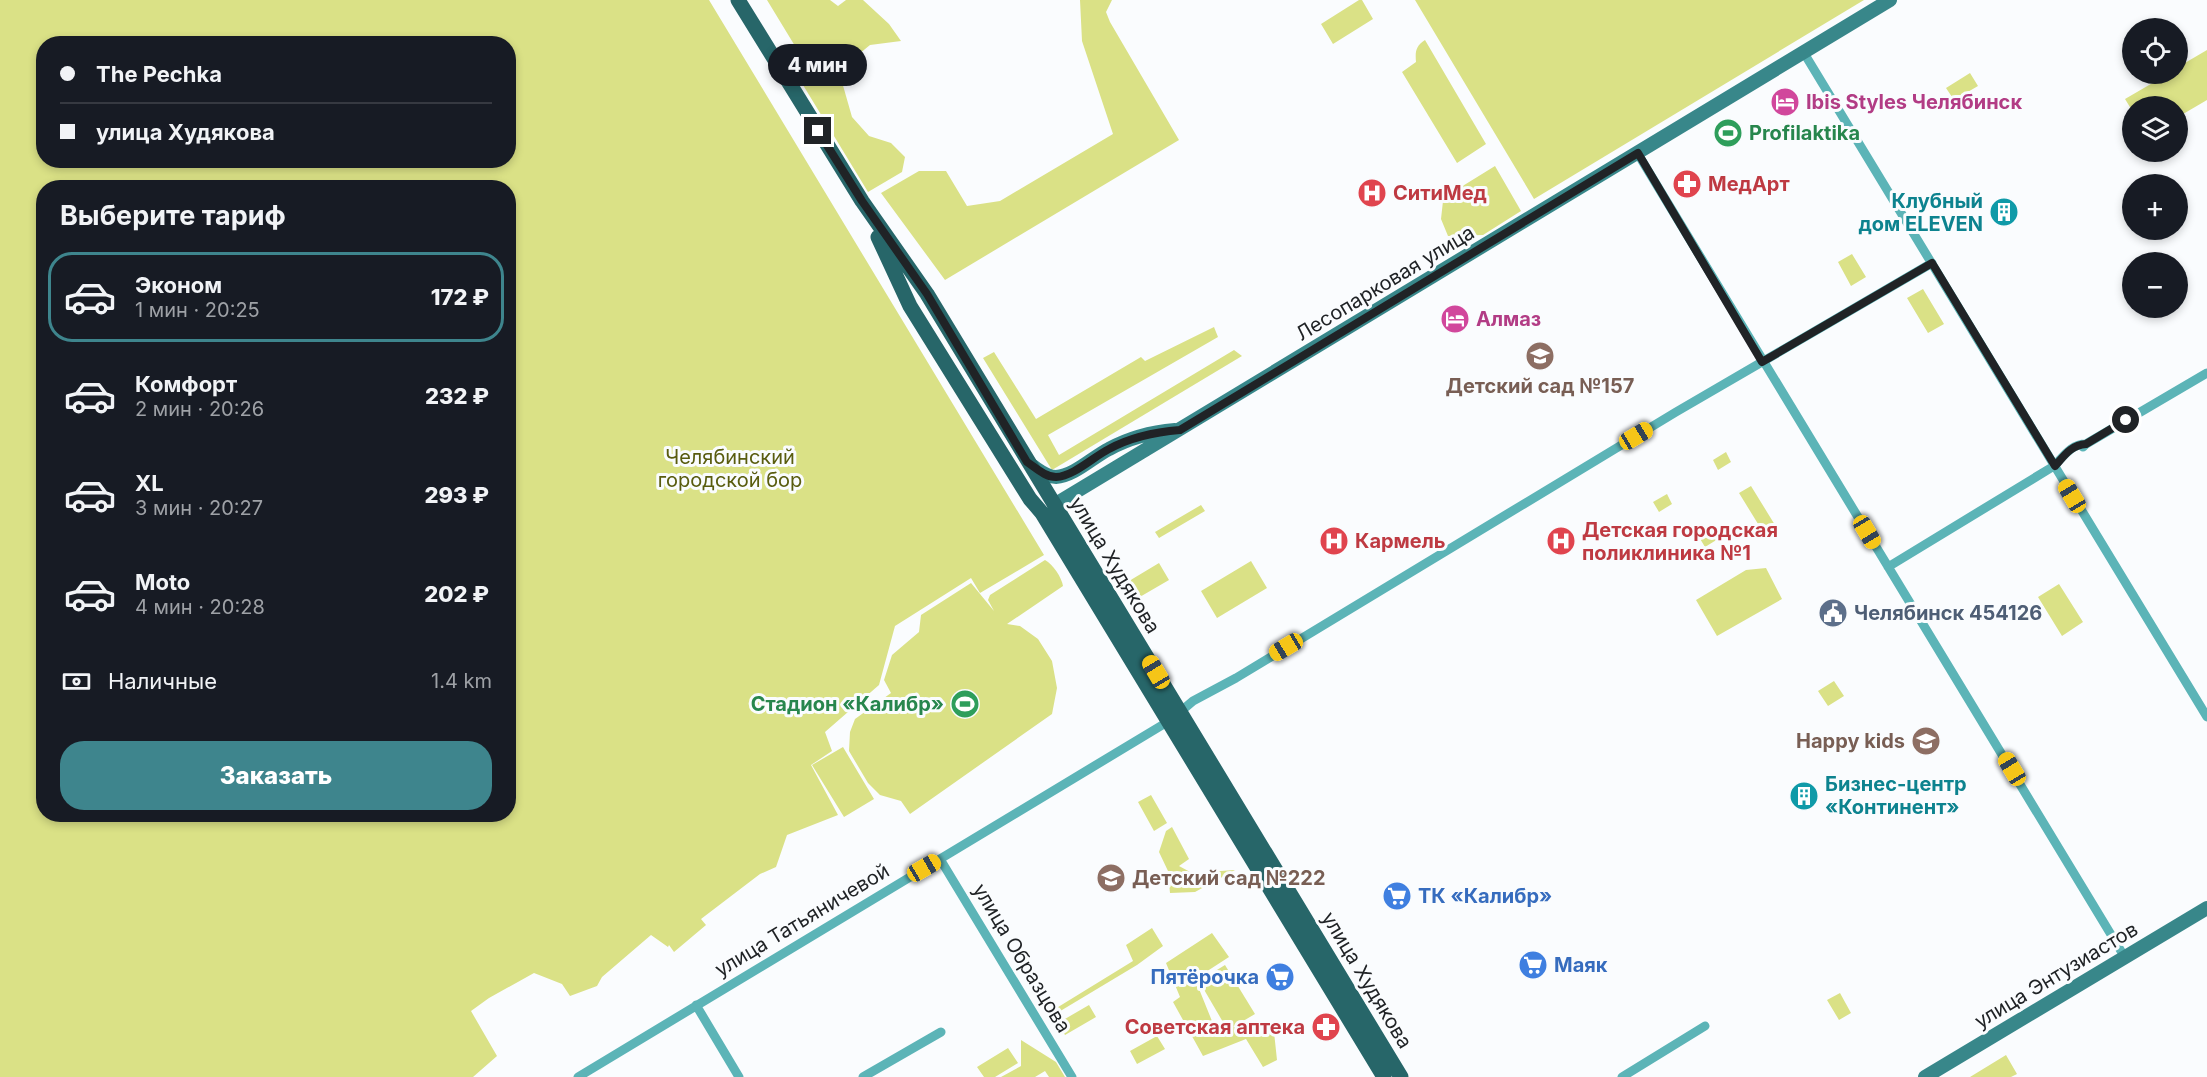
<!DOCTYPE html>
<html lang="ru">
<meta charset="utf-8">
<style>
body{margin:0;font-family:Inter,sans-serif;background:#20242c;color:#f1f3f6;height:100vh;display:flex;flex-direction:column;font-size:22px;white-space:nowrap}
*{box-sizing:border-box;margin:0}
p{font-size:20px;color:#9ea1a6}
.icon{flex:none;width:33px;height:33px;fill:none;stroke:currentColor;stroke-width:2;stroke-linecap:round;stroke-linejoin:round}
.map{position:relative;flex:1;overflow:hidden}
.drawer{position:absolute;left:36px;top:180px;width:480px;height:642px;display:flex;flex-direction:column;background:#171b24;border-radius:24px;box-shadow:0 3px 9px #0003}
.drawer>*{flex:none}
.hud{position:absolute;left:36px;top:36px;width:480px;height:132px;border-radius:24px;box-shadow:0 3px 9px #0003;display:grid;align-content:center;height:132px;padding:0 24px;background:#171b24}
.buttons{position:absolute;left:2122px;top:18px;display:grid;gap:12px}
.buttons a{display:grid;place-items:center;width:66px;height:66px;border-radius:50%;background:#171b24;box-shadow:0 3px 9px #0003;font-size:30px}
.end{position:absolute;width:27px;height:27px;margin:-14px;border:8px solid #202326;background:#fff;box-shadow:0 0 0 3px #fff}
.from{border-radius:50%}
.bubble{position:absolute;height:42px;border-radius:21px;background:#171b24;box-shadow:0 3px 9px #0003;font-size:20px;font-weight:800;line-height:42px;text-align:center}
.car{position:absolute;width:18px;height:36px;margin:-18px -9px;border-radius:8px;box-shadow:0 0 4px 2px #0007;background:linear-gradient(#f5c518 24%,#345 0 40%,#f5c518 0 76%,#345 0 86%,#f5c518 0)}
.hud b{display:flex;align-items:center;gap:21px;height:57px;font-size:22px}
.hud b+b{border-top:2px solid #363941}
.hud i{width:15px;height:15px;background:#f1f3f6}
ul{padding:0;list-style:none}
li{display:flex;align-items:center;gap:18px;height:90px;margin:0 12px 9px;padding:0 12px;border:3px solid transparent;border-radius:24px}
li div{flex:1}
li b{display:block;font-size:22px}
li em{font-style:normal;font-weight:800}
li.current{border-color:#3e858d}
li>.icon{width:54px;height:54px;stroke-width:1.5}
h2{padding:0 24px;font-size:27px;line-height:72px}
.pay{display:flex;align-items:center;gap:15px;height:66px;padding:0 24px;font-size:22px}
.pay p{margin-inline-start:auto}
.primary-button{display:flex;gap:12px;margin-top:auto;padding:12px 24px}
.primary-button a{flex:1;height:69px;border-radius:24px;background:#3e858d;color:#fff;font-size:24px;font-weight:800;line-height:69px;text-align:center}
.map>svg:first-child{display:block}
</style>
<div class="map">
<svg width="2207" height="1077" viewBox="0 0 2207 1077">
<rect width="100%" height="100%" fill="#fafcfe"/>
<path fill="#dae186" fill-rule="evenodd" d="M0,0H709L1044,555L980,593L971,578L895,626L879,685L825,732L832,751L811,765L838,815L787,835L776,867L760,874L701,919L706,925L674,952L669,945L668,947L651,935L602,977L597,986L570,996L562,984L534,973L489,998L471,1011L497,1056L473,1077H0ZM44,44H508V160H44ZM44,188H508V814H44Z
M767,0H830L838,6L846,0H863L889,24L901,41L870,45L859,54L842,82L852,117L869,136L891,143L905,157L902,172L868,192L803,85L812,74Z
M1080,0H1112L1106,12L1110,22L1179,140L945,280L881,193L919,171H946L967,206L1000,201L1113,134L1082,41Z
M1359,0H1362L1373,19L1333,44L1321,24Z
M1415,0H1864L1534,199Z
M1425,40L1486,144L1457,163L1402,72L1416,62C1415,51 1416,46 1425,40Z
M2207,50V100L2178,117V106H2133V112L2125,99L2168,74H2178V67Z
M1970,73L1978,86L1954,100L1946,88Z
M1495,166L1521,211L1483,235L1448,236L1441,219L1443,201L1461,187Z
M1852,254L1866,277L1851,286L1838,262Z
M1923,289L1944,324L1928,333L1907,298Z
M1214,327L1218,337L1048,435L1059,455L1234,350L1242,356L1052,470L983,358L994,352L1036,419L1141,357L1145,361Z
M1726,452L1731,462L1718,470L1713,460Z
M1751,486L1775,525L1763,532L1739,493Z
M1667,494L1672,504L1659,512L1653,502Z
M1201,505L1205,511L1159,538L1155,532Z
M1713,529L1718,539L1705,547L1699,537Z
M1045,560C1053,564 1062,578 1063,586L1007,624L1020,626L1038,639L1052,661L1057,688L1052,714L910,814L901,801L880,795L868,783L849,751L850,732L855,719L891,693L884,680L892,655L919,632L921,615L971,583L994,611L988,600L990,595Z
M1251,561L1267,588L1217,618L1201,591Z
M1159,563L1169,580L1138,598L1129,581Z
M1766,568L1782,599L1717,636L1696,600L1746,570Z
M2059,584L2083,622L2062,636L2038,597Z
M1834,681L1844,696L1828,706L1818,691Z
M843,747L874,799L844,817L812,765Z
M1151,795L1167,823L1154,831L1138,802Z
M1172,827L1189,859L1179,866L1192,873L1235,870L1195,892L1170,893L1168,871L1159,852L1166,831Z
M1152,928L1163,946L1137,965L1052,1016L1050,1012L1133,961L1126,945Z
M1212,933L1229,957L1195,979L1216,1031L1227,1029L1199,981L1225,965L1255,1014L1233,1027L1250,1024L1274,1032L1277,1060L1263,1067L1246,1039L1203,1056L1173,1002L1180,997L1166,963Z
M1840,993L1851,1013L1839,1020L1827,1000Z
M1089,1005L1096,1017L1065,1035L1058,1023Z
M1157,1036L1165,1049L1137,1064L1130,1051Z
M1021,1040L1056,1062L1065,1077H1049L1045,1071L1035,1077H1001L1021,1066Z
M1008,1048L1018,1063L995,1077H984L977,1067Z
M2006,1055L2017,1074L2011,1077H1970Z"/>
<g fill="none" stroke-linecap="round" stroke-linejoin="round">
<path stroke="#5cb4b7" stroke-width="9" d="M1804,53L2207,717
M1638,154L2124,956
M2083,447L2086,444L2207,373
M1888,567L2054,466C2064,456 2071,444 2086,444
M1180,712L1193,701L1236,678L1676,412L1932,263
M940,859L1072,1077
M696,1005L739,1077
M578,1077L1169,721
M863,1077L941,1032
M1622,1077L1705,1026"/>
<path stroke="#38878a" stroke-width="14" d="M1031,465C1039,470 1046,477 1056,477C1074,476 1093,457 1109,449C1129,438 1152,432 1175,430
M1054,505L1890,0
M1925,1077L2207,908"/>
<path stroke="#276669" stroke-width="15" d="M738,0L862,201L927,294L1401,1077
M878,237L910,306L1030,499L1042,513L1384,1077"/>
</g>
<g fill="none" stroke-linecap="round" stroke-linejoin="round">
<path stroke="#202326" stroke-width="8" d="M818,131L862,201L927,294L1027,462C1036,468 1045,477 1056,477C1074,476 1093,457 1109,449C1131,437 1155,432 1180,430L1638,153L1762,362L1932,263L2055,466C2064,456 2071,445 2086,444L2126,420"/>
</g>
<defs>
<g id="hotel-disc" transform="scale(1.5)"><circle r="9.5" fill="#d1479c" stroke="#fafcfe"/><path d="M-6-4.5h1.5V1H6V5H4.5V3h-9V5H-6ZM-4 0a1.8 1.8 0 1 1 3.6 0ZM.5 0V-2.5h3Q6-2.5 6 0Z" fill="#fff"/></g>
<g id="stadium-disc" transform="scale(1.5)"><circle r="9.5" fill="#2e9e5b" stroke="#fafcfe"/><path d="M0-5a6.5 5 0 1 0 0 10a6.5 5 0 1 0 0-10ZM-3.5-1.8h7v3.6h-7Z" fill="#fff"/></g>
<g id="pharmacy-disc" transform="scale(1.5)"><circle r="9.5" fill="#e0444e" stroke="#fafcfe"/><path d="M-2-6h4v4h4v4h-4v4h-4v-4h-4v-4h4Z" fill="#fff"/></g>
<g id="hospital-disc" transform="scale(1.5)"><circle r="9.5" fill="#e0444e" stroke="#fafcfe"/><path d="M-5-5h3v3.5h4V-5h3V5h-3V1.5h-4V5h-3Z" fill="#fff"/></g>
<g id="building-disc" transform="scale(1.5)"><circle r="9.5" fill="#0f9aa8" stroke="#fafcfe"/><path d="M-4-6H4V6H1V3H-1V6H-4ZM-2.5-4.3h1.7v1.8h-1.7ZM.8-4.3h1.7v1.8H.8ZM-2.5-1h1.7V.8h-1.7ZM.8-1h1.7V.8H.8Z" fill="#fff"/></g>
<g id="school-disc" transform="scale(1.5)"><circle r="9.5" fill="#8d6e63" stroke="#fafcfe"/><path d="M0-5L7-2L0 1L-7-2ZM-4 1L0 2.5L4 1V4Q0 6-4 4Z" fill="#fff"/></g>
<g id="civic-disc" transform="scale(1.5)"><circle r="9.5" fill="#5c6f8a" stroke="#fafcfe"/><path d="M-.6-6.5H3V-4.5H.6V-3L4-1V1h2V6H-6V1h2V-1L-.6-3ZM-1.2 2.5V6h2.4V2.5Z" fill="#fff"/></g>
<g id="supermarket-disc" transform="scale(1.5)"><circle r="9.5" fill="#3f7fe0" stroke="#fafcfe"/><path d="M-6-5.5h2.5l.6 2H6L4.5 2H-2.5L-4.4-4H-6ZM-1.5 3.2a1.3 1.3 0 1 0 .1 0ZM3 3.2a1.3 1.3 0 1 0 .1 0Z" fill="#fff"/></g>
</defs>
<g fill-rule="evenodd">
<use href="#hotel-disc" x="1785" y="102"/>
<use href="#stadium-disc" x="1728" y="133"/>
<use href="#pharmacy-disc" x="1687" y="184"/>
<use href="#hospital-disc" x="1372" y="193"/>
<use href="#building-disc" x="2004" y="212"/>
<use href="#hotel-disc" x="1455" y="319"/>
<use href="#school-disc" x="1540" y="356"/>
<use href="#hospital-disc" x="1334" y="541"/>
<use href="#hospital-disc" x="1561" y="541"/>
<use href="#civic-disc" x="1833" y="613"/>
<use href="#stadium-disc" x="965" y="704"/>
<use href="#school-disc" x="1926" y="741"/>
<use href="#building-disc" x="1804" y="796"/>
<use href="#school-disc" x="1111" y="878"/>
<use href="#supermarket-disc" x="1397" y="896"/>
<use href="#supermarket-disc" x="1533" y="965"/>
<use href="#supermarket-disc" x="1280" y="977"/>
<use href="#pharmacy-disc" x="1326" y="1027"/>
</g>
<g text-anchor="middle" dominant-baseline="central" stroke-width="6" stroke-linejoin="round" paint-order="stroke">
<g font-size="20" font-weight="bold" fill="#b23c85" stroke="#fafcfe" text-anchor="start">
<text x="1806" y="102">Ibis Styles Челябинск</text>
<text x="1476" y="319">Алмаз</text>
</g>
<g font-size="20" font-weight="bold" fill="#27864d" stroke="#fafcfe" text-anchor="start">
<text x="1749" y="133">Profilaktika</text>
<text x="944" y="704" text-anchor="end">Стадион «Калибр»</text>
</g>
<g font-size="20" font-weight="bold" fill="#be3a42" stroke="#fafcfe" text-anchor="start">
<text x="1708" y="184">МедАрт</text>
<text x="1393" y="193">СитиМед</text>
<text x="1582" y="530">Детская городская<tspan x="1582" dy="23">поликлиника №1</tspan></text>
<text x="1355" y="541">Кармель</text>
<text x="1305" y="1027" text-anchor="end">Советская аптека</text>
</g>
<g font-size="20" font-weight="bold" fill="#0d838f" stroke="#fafcfe" text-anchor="end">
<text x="1983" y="201">Клубный<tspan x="1983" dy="23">дом ELEVEN</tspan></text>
<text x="1825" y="784" text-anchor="start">Бизнес-центр<tspan x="1825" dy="23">«Континент»</tspan></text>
</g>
<g font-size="20" fill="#202326" stroke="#fafcfe">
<text transform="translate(1385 283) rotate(-31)">Лесопарковая улица</text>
<text transform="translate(1115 565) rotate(59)">улица Худякова</text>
<text transform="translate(802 920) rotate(-31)">улица Татьяничевой</text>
<text transform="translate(1022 958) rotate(59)">улица Образцова</text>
<text transform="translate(2056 975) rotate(-31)">улица Энтузиастов</text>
<text transform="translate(1367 980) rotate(59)">улица Худякова</text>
</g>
<g font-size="20" font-weight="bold" fill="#785e54" stroke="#fafcfe">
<text x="1540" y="386">Детский сад №157</text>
<text x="1905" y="741" text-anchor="end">Happy kids</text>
<text x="1132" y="878" text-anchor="start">Детский сад №222</text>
</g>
<g font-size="20" fill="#595c0f" stroke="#fafcfe">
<text x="730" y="457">Челябинский<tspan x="730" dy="23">городской бор</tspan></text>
</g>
<g font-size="20" font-weight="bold" fill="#4e5e75" stroke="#fafcfe" text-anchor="start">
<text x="1854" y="613">Челябинск 454126</text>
</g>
<g font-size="20" font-weight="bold" fill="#366cbe" stroke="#fafcfe" text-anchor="start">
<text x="1418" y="896">ТК «Калибр»</text>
<text x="1554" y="965">Маяк</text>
<text x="1259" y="977" text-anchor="end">Пятёрочка</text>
</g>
</g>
</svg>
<div class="buttons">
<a><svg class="icon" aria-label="locate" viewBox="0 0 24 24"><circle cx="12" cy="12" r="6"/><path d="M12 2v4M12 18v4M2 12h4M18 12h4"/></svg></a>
<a><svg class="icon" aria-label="layers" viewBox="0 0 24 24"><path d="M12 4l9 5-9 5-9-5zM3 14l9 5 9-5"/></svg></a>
<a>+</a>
<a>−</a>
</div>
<i class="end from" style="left:2126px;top:420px"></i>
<i class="end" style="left:818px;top:131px"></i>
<div class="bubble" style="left:768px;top:44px;width:99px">4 мин</div>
<i class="car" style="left:1636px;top:436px;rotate:59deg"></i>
<i class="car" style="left:2072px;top:496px;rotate:329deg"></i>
<i class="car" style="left:1867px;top:532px;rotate:149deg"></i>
<i class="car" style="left:1286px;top:647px;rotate:239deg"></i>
<i class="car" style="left:1156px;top:672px;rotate:329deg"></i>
<i class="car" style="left:2012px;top:769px;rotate:329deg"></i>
<i class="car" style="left:924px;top:868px;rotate:60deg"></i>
<div class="hud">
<b><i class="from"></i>The Pechka</b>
<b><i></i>улица Худякова</b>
</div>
<section class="drawer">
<h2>Выберите тариф</h2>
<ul>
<li class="current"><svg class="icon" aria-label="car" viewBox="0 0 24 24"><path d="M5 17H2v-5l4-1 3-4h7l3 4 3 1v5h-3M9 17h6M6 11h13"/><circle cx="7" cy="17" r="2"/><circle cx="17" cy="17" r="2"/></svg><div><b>Эконом</b><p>1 мин · 20:25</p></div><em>172 ₽</em></li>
<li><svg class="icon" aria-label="car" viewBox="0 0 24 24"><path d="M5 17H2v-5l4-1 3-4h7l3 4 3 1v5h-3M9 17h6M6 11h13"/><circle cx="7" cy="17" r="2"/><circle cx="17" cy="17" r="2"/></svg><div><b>Комфорт</b><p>2 мин · 20:26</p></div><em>232 ₽</em></li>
<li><svg class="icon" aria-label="car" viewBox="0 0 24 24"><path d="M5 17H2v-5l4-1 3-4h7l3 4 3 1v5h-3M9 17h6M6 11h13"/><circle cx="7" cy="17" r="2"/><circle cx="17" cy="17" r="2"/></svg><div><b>XL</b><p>3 мин · 20:27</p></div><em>293 ₽</em></li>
<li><svg class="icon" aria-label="car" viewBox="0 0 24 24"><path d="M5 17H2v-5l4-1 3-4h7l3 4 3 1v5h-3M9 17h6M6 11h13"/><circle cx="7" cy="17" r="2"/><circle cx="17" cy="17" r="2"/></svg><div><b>Moto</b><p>4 мин · 20:28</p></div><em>202 ₽</em></li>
</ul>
<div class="pay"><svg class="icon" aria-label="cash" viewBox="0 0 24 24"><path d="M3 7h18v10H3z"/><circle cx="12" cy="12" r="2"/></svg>Наличные<p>1.4 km</p></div>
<div class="primary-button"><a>Заказать</a></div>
</section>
</div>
